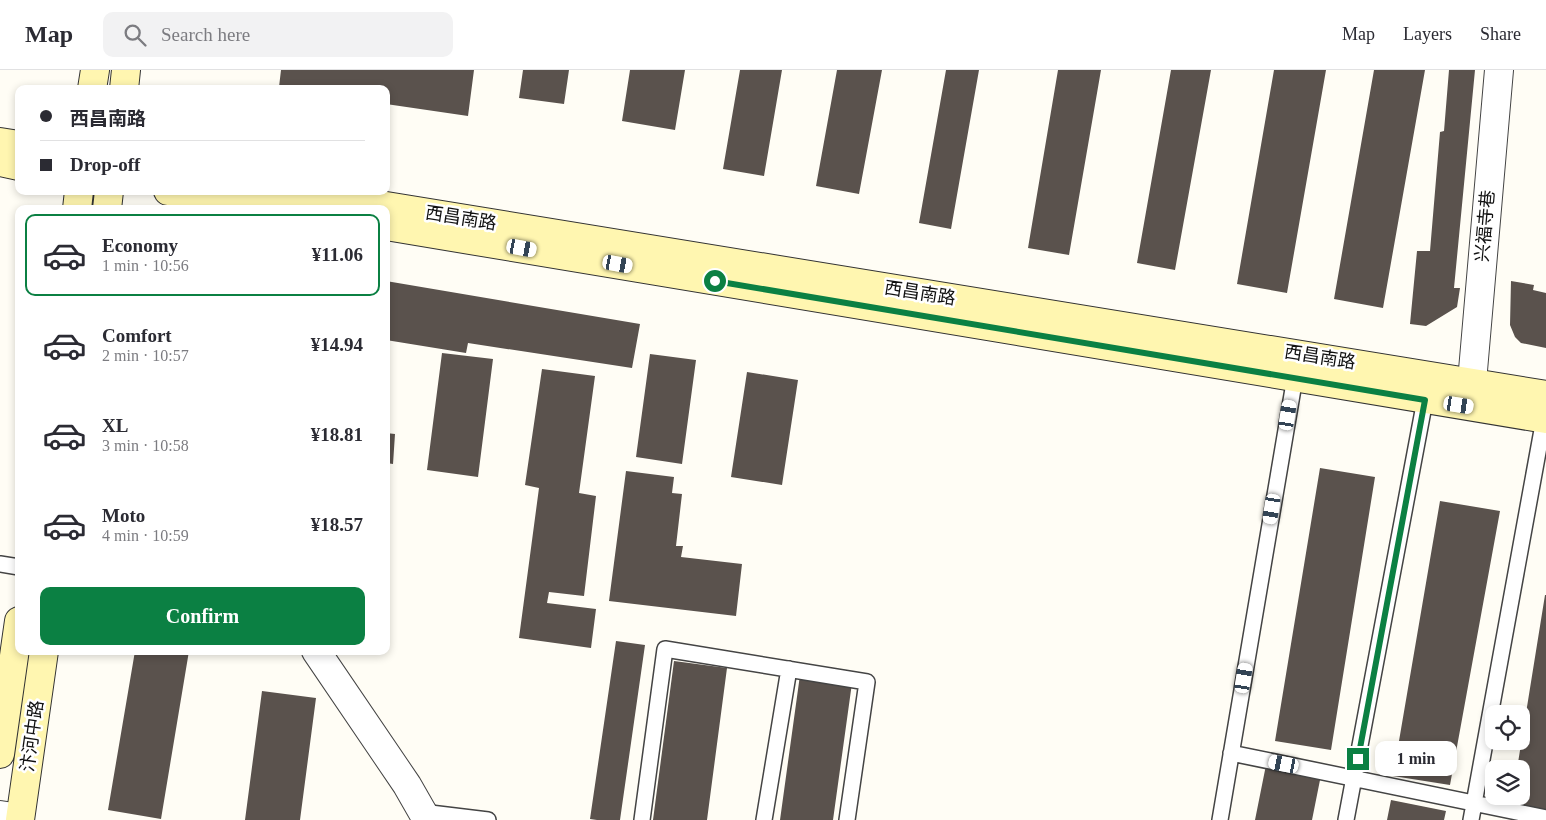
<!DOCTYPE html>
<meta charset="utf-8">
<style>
body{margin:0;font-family:"Times New Roman","Noto Sans SC",serif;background:#f2f2f3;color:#2b2b33;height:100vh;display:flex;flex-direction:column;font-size:19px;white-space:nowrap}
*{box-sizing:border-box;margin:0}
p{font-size:16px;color:#7c7c81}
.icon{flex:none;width:28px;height:28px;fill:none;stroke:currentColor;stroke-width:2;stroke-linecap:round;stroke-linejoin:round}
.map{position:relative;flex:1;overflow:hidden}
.side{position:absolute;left:15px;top:135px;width:375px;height:450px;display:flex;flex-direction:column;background:#fff;border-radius:10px;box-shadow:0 2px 8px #0003}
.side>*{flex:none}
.banner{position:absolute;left:15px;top:15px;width:375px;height:110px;border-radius:10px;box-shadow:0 2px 8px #0003;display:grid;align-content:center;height:110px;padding:0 25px;background:#fff}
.buttons{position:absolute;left:1485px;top:635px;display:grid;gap:10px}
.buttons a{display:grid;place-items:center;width:45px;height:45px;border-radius:10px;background:#fff;box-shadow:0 2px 8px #0003;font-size:25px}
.end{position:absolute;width:22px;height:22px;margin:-11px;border:6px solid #0b8043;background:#fff;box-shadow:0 0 0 2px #fff}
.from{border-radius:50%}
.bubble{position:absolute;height:35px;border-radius:10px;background:#fff;box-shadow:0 2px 8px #0003;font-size:16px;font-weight:700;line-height:35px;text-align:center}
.car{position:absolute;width:15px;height:30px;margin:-15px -8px;border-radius:6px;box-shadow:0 0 4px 1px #0007;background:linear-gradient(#fff 24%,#345 0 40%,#fff 0 76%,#345 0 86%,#fff 0)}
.banner b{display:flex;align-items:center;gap:18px;height:48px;font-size:19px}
.banner b+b{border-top:1px solid #e1e1e2}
.banner i{width:12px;height:12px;background:#2b2b33}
ul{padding:9px 0 0;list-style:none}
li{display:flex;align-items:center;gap:15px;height:82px;margin:0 10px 8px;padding:0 15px;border:2px solid transparent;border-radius:10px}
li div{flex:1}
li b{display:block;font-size:19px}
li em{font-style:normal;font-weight:700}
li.current{border-color:#0b8043}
li>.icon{width:45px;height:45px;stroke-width:1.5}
.action{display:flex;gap:10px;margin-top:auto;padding:10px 25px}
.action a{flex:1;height:58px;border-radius:10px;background:#0b8043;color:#fff;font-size:20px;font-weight:700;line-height:58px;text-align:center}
header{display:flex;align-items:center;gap:30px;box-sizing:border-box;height:70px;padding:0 25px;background:#fff;border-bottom:1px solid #e1e1e2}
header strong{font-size:24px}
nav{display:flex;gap:28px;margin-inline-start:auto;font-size:18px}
.search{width:350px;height:45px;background:#f2f2f3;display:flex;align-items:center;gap:12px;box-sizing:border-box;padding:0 18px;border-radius:10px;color:#7c7c81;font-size:19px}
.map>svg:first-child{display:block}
</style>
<header>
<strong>Map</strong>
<div class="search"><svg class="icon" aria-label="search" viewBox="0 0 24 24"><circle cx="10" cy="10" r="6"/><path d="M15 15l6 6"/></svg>Search here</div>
<nav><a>Map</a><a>Layers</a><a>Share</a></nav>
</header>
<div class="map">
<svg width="1546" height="750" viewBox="0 0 1546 750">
<rect width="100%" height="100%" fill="#fffdf5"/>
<path fill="#5a524d" d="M281,0H474L468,46L386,34V19H289L279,17Z
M523,0H569L564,34L519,28Z
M630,0H685L675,60L622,51Z
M740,0H782L764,106L723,99Z
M837,0H882L859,124L816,116Z
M946,0H979L951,159L919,153Z
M1058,0H1101L1069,185L1028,178Z
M1171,0H1211L1175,200L1137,193Z
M1274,0H1326L1287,223L1237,214Z
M1374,0H1425L1383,238L1334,229Z
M1449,0H1475L1454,218H1460L1457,237L1426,256L1410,254L1417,181H1430L1440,62L1444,61Z
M386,211L640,254L632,298L468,273L466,283L386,270Z
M1511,211L1534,215L1533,220L1546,223V278L1521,273L1515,267L1510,255Z
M442,283L493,289L478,407L427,400Z
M650,284L696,290L682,394L636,387Z
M542,299L595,306L579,423L596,426L584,526L549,522L547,533L596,539L591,578L519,568L539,418L525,415Z
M747,302L798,310L782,415L731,407Z
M386,363L395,364L393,394L386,393Z
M1320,398L1375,407L1331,680L1275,671Z
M626,401L674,407L672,423L682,424L676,476H683L681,487L742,494L736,546L609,531Z
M1440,431L1500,441L1450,715L1393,706Z
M1545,525H1546V740L1511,734L1513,726H1521V699H1517Z
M616,571L645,575L620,750H597L590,749Z
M135,581H189L161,749L108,740Z
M674,591L727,598L707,750H653Z
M800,605L852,613L833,750H780Z
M262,621L316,628L300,750H245Z
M1266,695L1321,705L1312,750H1255Z
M1391,730L1446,741L1444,750H1387Z"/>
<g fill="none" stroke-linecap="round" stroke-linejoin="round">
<g stroke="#444" stroke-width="18">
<path id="lane" d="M0,494L19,497
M1231,683L1546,748
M422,742L488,750
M642,750L665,579L867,612L847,750
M764,750L789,599
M1220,750L1295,307
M1346,750L1425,330
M1471,750L1544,349"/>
</g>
<g stroke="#444" stroke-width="30">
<path id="street" d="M1472,312L1499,0
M316,581L407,715L427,750
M0,745L20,748"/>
</g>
<g stroke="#333" stroke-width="30">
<path id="secondary" d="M92,19L95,0
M124,19L126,0
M0,72L19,75
M0,92L19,96
M168,121L280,139
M294,121L1546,325
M77,139L79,121
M107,139L109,121
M386,156L1546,349
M0,684L19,551
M20,750L44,581"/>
</g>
<use href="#lane" stroke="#fff" stroke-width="15"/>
<use href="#street" stroke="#fff" stroke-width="28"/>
<use href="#secondary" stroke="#fff6b0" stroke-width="28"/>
</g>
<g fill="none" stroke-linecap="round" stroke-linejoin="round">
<path stroke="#0b8043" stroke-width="6" d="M715,211L1425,330L1358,689"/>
</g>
<g text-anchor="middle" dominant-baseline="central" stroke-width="5" stroke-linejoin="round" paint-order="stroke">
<g font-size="18" fill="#111" stroke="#fff">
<text transform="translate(461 148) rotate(9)">西昌南路</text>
<text transform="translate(1485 156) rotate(-85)">兴福寺巷</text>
<text transform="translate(920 223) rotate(9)">西昌南路</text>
<text transform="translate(1320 287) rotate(9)">西昌南路</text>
<text transform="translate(32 666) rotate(-82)">汴河中路</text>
</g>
</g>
</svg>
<div class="buttons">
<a><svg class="icon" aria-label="locate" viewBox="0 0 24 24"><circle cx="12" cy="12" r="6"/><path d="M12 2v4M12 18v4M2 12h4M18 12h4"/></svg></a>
<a><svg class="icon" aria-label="layers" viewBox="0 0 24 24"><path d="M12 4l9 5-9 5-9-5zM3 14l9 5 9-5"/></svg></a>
</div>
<i class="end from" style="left:715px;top:211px"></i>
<i class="end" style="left:1358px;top:689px"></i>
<div class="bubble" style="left:1375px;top:671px;width:82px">1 min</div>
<i class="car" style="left:522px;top:178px;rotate:100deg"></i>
<i class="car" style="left:618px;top:194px;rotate:100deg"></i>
<i class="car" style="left:1459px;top:335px;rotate:99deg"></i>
<i class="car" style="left:1288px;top:345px;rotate:9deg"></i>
<i class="car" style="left:1272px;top:439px;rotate:189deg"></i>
<i class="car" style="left:1244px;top:608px;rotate:9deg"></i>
<i class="car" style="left:1284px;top:694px;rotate:281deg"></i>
<div class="banner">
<b><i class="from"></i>西昌南路</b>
<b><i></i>Drop-off</b>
</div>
<section class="side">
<ul>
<li class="current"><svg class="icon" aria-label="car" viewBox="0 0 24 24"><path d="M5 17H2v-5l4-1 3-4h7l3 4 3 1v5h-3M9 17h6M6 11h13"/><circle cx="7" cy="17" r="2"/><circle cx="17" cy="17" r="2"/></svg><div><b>Economy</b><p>1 min · 10:56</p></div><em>¥11.06</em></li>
<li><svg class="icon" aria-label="car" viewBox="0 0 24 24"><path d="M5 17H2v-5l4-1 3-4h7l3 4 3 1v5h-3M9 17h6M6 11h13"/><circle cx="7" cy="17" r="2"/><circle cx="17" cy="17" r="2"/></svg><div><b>Comfort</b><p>2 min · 10:57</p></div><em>¥14.94</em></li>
<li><svg class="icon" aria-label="car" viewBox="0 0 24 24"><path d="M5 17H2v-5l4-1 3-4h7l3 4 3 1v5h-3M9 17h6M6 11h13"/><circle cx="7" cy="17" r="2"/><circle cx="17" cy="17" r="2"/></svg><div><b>XL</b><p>3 min · 10:58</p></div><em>¥18.81</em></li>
<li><svg class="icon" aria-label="car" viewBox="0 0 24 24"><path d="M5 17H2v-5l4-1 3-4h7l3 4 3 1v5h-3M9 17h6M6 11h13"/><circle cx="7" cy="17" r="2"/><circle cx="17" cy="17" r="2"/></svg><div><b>Moto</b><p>4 min · 10:59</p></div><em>¥18.57</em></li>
</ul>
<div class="action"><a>Confirm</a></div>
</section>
</div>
